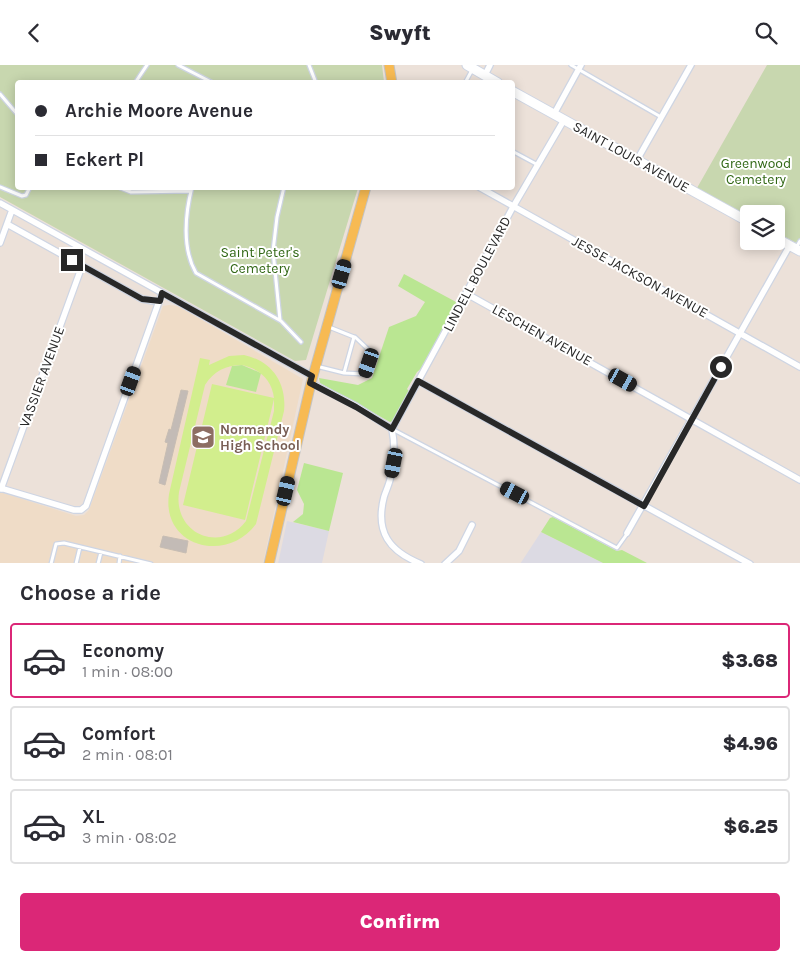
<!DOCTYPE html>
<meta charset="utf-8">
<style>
body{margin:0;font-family:Karla,sans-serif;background:#f7f7f7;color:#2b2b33;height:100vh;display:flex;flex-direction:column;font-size:19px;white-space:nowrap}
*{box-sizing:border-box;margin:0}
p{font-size:16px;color:#7c7c81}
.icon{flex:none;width:28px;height:28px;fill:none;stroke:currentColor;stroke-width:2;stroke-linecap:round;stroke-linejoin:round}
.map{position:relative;height:498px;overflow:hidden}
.details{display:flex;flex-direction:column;background:#fff;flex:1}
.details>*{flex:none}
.top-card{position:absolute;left:15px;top:15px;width:500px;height:110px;border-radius:5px;box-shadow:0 2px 12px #0003;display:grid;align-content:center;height:110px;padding:0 20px;background:#fff}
.tools{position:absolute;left:740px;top:140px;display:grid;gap:10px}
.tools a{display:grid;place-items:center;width:45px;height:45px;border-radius:5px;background:#fff;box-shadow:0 2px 12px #0003;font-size:25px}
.end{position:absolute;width:22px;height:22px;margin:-11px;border:6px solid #282828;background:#fff;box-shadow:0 0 0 2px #fff}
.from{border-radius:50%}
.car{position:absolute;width:15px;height:30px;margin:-15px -8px;border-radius:6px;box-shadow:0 0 4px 1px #0007;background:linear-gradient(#222 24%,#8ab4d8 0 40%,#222 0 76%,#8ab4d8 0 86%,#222 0)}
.top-card b{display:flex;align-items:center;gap:18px;height:48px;font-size:19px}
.top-card b+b{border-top:1px solid #e1e1e2}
.top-card i{width:12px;height:12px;background:#2b2b33}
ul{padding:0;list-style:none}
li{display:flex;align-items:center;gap:15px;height:75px;margin:0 10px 8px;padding:0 10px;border:2px solid #e1e1e2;border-radius:5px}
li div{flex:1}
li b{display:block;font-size:19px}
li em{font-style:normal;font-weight:800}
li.on{border-color:#db2777}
li>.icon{width:45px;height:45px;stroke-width:1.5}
h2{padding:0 20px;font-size:22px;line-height:60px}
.cta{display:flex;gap:10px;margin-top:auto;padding:10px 20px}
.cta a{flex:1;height:58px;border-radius:5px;background:#db2777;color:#fff;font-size:20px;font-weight:800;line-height:58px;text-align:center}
header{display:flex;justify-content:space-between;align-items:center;height:65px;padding:0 20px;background:#fff;font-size:22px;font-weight:800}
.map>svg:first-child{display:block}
</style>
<header><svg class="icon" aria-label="back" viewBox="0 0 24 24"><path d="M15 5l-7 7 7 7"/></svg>Swyft<svg class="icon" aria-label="search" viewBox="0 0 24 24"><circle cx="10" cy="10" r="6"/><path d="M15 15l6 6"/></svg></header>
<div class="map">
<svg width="800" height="499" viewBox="0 0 800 499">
<rect width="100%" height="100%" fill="#ece1d9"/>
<path fill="#dcdae3" d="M287,456L329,466L322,498L278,499Z
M541,467L603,498L520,499Z"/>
<path fill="#efdcc7" d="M169,240L178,241L303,314L263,498H0V427L76,451L84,450L89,445L163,241Z"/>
<path fill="#bae692" d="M404,209L458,238L423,302L417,307L407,324L409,326L393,356L390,357L320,318L319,313L358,320L372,313L389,262L416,251L425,237L398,221Z
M242,300L261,308L256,327L226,320L232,301Z
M304,398L343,408L329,466L293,457L303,449L304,439L297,425Z
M553,452L617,486L622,485L647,498H603L541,467L550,453Z"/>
<path fill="#c8d7af" d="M0,0H382L384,17L18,18V122L358,123L306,295L295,296L0,132Z
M767,0H800V180L776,167V149H749V152L697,123Z"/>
<path fill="#d2ee8d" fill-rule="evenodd" d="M244,290C272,296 287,318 284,346L256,459C227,499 161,482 169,429L200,293L210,295L209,300L229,291ZM242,300C260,304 272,315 274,333L212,319L183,440L245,455L274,334V346L246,456C221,489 173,469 179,427L205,320C214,306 226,300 242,300Z"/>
<path fill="#c3bbb6" stroke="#c7bdb3" d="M181,325L188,326L165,420L159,418L168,378L165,377L169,364L171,365Z
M163,471L188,476L186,488L160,482Z"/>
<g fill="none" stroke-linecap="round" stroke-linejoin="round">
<g stroke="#ced5e3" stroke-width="5.5">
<path id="lane" d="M178,0L213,18
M309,0L316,18
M571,0L661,52
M135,18L147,0
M465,18L472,5
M0,29L18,50
M512,86L538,100
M0,122L22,131L26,130L30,122
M118,122L131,127L191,126
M192,122C185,149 182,184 196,208L281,256L301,277
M796,183L800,176
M280,255L273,186L277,152L284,122
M316,301L344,308L354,272L329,262
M344,308L365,309L372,288L355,272
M392,364L617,483L627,469
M51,499L56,479L64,478L151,499
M76,499L80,482
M98,499L101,487
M119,499L120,491"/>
</g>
<g stroke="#ced5e3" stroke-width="8">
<path id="street" d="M485,10L490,0
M554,49L581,0
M637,95L691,0
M479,122L800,302
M0,138L312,311
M7,159L142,234L159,237
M0,178L12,145
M467,229L800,415
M418,316L750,499
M311,318L356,341L392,364
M392,364L513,142L564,55
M392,364C395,380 395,394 391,410C390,418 386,425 384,432C375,467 389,486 421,499
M0,423L74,445H81L86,441L162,228
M1,424L82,201
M627,468L790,180
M445,499L459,486L472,460"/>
</g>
<g stroke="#ced5e3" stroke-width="11">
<path id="secondary" d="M467,0L498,18
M512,26L749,157
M776,173L800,186"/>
</g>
<g stroke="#c3c3c3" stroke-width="11">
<path id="primary" d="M389,0L392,18
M269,499L311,318L366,122"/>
</g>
<use href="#lane" stroke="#fff" stroke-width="3"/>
<use href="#street" stroke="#fff" stroke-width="5.5"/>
<use href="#secondary" stroke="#fff" stroke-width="9"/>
<use href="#primary" stroke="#f7ba53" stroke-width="9"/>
</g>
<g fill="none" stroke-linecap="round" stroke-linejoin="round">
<path stroke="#282828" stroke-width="6" d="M72,195L142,234L160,236L162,228L312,311L310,318L356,342L392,364L418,316L644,441L721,302"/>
</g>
<defs>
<g id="school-square" transform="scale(1.25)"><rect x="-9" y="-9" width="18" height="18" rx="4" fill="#8d6e63" stroke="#fff"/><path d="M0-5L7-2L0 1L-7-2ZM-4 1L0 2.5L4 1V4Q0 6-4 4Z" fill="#fff"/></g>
</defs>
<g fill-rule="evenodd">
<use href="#school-square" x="203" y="372"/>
</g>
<g text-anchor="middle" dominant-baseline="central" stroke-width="4" stroke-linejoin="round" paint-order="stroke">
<g font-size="14" fill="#282828" stroke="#fff">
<text transform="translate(631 92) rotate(29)">SAINT LOUIS AVENUE</text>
<text transform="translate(477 209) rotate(-62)">LINDELL BOULEVARD</text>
<text transform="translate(640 212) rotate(29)">JESSE JACKSON AVENUE</text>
<text transform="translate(542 270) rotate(29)">LESCHEN AVENUE</text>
<text transform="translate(42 312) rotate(-70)">VASSIER AVENUE</text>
</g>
<g font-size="14" fill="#326816" stroke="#fff">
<text x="756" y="98">Greenwood<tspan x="756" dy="16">Cemetery</tspan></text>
<text x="260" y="187">Saint Peter's<tspan x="260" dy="16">Cemetery</tspan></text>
</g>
<g font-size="14" font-weight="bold" fill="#785e54" stroke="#fff" text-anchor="start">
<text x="220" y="364">Normandy<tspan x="220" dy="16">High School</tspan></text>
</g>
</g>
</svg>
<div class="tools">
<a><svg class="icon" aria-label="layers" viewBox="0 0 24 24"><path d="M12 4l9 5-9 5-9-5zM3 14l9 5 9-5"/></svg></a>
</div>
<i class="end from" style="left:721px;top:302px"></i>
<i class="end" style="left:72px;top:195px"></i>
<i class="car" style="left:342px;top:209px;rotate:16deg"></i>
<i class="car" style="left:369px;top:298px;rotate:199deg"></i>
<i class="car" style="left:623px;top:315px;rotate:119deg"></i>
<i class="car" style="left:131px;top:316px;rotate:20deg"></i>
<i class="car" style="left:394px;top:398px;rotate:191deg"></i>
<i class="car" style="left:286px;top:426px;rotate:13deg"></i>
<i class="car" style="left:515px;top:428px;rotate:297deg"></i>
<div class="top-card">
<b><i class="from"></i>Archie Moore Avenue</b>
<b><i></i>Eckert Pl</b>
</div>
</div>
<section class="details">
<h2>Choose a ride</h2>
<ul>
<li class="on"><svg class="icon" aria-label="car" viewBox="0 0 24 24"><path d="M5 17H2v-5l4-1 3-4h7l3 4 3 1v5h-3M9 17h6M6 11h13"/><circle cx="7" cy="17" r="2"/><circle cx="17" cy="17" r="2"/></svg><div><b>Economy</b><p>1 min · 08:00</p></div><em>$3.68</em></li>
<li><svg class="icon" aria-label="car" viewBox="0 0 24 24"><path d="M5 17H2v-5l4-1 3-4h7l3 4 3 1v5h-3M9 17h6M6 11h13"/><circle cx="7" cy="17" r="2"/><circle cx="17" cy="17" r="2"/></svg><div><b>Comfort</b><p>2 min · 08:01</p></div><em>$4.96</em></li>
<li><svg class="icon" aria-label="car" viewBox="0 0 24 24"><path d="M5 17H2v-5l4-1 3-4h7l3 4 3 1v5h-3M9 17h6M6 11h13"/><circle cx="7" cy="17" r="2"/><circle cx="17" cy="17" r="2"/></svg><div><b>XL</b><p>3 min · 08:02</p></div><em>$6.25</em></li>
</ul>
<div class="cta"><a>Confirm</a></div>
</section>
